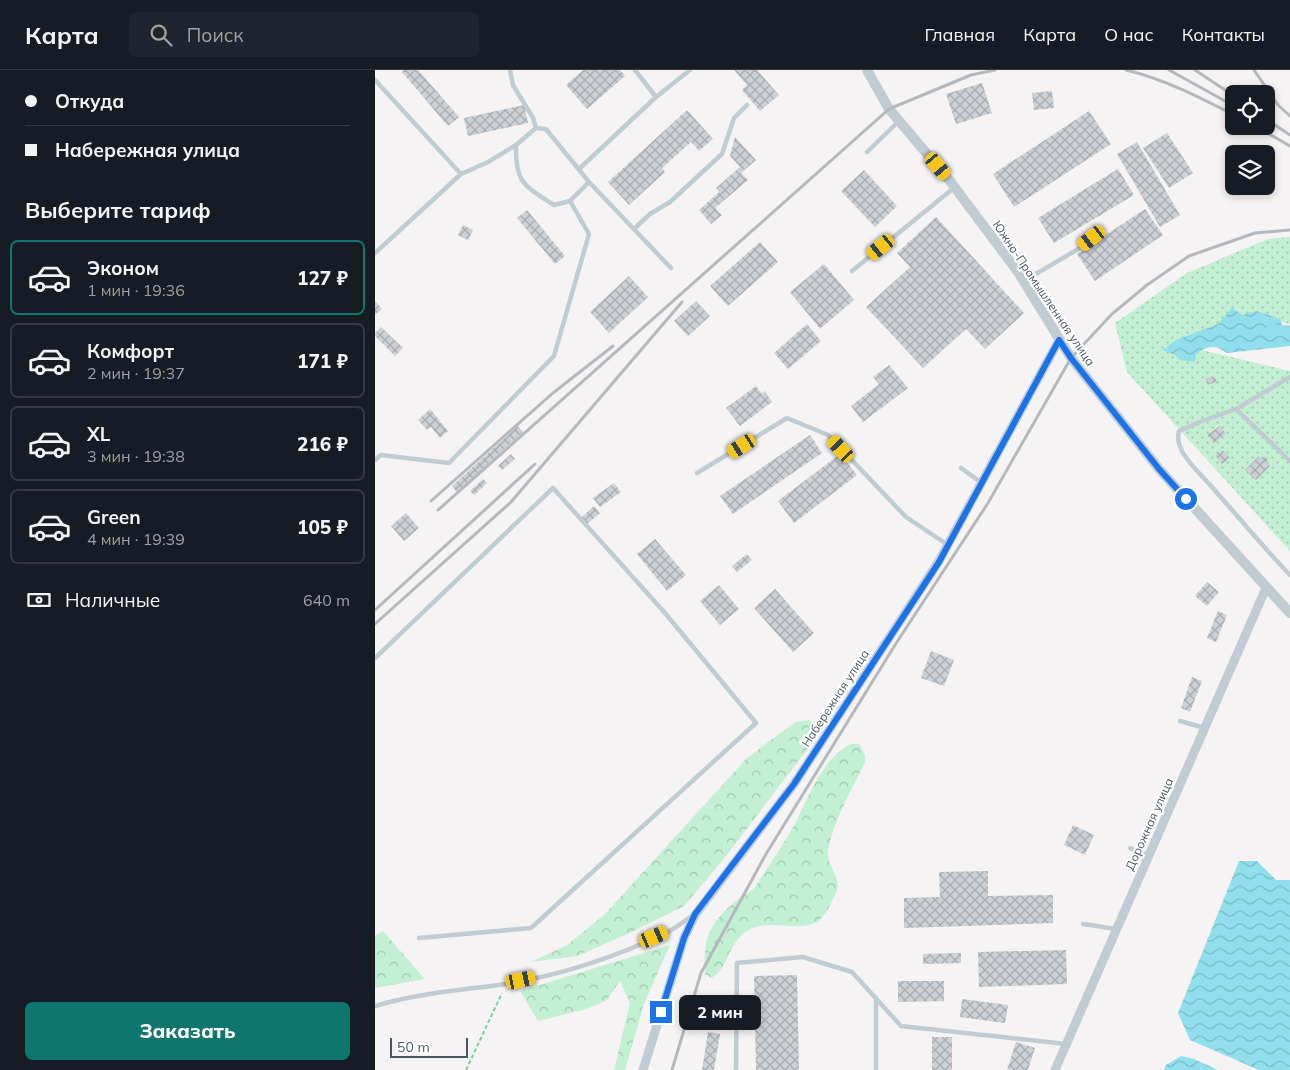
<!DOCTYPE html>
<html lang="ru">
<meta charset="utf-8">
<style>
body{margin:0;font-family:Mulish,sans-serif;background:#20242c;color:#f1f3f6;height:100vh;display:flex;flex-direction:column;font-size:19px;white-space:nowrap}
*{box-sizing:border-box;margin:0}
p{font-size:16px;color:#9ea1a6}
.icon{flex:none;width:28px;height:28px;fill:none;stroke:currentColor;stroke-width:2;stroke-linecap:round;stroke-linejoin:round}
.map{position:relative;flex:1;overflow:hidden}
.panel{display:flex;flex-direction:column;background:#171b24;width:375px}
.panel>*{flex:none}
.banner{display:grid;align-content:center;height:110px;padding:0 25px;background:#171b24}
.controls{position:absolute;left:850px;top:15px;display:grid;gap:10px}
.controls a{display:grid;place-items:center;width:50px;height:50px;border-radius:8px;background:#171b24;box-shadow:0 2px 8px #0003;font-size:25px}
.scale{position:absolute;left:15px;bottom:12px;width:78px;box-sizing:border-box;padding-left:5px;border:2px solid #4a5761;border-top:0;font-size:14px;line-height:18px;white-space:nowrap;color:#4a5761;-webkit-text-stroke:4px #fff;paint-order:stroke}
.end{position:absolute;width:22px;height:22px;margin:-11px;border:6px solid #1a73e8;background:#fff;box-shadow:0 0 0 2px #fff}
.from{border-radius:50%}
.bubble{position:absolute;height:35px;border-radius:8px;background:#171b24;box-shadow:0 2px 8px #0003;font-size:16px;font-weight:800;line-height:35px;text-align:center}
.car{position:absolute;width:15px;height:30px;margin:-15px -8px;border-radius:6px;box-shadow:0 0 4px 1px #0007;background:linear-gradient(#f5c518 24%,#345 0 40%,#f5c518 0 76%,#345 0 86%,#f5c518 0)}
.banner b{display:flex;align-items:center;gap:18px;height:48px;font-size:19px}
.banner b+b{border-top:1px solid #363941}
.banner i{width:12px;height:12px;background:#f1f3f6}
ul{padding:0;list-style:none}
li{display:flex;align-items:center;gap:15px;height:75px;margin:0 10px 8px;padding:0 15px;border:2px solid #363941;border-radius:8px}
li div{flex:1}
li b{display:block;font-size:19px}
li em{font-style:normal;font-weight:800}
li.current{border-color:#0f766e}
li>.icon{width:45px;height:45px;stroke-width:1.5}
h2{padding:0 25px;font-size:22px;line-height:60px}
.pay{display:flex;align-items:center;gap:12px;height:55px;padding:0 25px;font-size:19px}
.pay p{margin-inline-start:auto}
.primary-button{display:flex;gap:10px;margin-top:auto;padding:10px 25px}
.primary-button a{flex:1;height:58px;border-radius:8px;background:#0f766e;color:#fff;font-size:20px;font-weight:800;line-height:58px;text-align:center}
header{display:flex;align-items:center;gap:30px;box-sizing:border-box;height:70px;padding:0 25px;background:#171b24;border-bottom:1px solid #363941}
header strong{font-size:24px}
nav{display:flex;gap:28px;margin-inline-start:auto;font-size:18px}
.search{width:350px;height:45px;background:#20242c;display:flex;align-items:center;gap:12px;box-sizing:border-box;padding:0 18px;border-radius:8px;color:#9ea1a6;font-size:19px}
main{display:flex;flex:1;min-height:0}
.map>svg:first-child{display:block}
</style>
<header>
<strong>Карта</strong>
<div class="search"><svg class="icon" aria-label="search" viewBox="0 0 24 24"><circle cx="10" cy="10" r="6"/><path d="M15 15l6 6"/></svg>Поиск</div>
<nav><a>Главная</a><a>Карта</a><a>О нас</a><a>Контакты</a></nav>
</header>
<main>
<section class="panel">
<div class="banner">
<b><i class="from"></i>Откуда</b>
<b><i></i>Набережная улица</b>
</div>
<h2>Выберите тариф</h2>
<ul>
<li class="current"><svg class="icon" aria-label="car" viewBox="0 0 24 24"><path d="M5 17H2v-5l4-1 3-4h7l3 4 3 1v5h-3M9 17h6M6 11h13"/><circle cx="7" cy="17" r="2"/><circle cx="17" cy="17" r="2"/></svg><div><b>Эконом</b><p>1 мин · 19:36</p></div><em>127 ₽</em></li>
<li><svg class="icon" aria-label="car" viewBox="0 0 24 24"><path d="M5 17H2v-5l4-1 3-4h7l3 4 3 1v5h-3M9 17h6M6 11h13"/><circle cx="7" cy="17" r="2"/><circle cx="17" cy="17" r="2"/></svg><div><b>Комфорт</b><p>2 мин · 19:37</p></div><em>171 ₽</em></li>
<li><svg class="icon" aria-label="car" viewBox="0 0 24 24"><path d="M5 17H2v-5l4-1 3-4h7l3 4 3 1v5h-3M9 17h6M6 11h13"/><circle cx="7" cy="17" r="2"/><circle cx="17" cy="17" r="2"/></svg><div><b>XL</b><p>3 мин · 19:38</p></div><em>216 ₽</em></li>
<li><svg class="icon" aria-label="car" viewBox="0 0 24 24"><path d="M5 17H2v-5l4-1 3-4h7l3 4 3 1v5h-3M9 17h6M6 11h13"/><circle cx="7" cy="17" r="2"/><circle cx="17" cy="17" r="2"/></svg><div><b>Green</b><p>4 мин · 19:39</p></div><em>105 ₽</em></li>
</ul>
<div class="pay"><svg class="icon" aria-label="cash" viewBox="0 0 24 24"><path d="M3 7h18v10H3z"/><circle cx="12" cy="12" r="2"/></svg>Наличные<p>640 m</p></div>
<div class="primary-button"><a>Заказать</a></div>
</section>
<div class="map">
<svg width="915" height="1000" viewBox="0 0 915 1000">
<defs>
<pattern id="forest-crowns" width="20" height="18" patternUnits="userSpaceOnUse" patternTransform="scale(1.25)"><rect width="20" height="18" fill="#c3f0d2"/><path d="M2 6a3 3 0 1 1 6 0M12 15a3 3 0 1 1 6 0" fill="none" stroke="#a0c5ae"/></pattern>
<pattern id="garden-dots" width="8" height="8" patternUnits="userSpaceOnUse" patternTransform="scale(1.25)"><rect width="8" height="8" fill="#c3f0d2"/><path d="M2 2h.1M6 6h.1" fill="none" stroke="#a0c5ae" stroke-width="1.8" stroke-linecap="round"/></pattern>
<pattern id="water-waves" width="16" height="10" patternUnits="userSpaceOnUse" patternTransform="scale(1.25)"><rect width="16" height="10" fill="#91dfed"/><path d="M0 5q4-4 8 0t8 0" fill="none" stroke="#78b8c3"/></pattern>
<pattern id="building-cross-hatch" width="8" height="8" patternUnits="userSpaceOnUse" patternTransform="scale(1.25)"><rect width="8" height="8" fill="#cdd0d5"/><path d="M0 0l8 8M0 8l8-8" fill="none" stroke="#a8acb0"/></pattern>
</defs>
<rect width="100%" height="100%" fill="#f5f3f3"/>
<path fill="url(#forest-crowns)" d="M434,650L442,654L441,668L348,790L309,836L257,862L202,886L156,892L192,875L229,845L372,688L420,652Z
M476,674H484L490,685V692C477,720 459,749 453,780C450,794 466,806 462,820C461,824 458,829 456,833C453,840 448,848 442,852C424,863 392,847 372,861C353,873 353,900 336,908L330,904C329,874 330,859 354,837C362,829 373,825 381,816C394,795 408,775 420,754C433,728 448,687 476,674Z
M8,861L50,909L0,918V866Z
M295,875L269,934L250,1000H239L255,933L245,911L231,931L211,939L163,951L145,921Z"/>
<path fill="url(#garden-dots)" d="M915,167V254L875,244L801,274L915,301V481L752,302L740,253L812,203L893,169Z"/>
<path fill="url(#water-waves)" d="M857,238L867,245L881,241L906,249L907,258L913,262L915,261V276L852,283C839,274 833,276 821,284L820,292L806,290L800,285L788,280L801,270L843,254Z
M864,791H882L901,810H915V1000H884L815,970L803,943Z
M806,986L819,989L843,1000H789L791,995Z"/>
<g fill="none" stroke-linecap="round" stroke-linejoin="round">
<path stroke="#91dfed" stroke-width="11" d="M896,260L915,261"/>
</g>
<path fill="url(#building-cross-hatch)" d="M29,0H43L84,47L73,56L27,2Z
M208,0H245L250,6L212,39L191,15Z
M359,0H382L404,25L385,41L367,20L372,15Z
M607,13L617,43L581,54L571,24Z
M677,21L679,38L659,40L657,23Z
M149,35L153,53L93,66L89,48Z
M312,40L338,69L324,81L316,72L287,98L290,102L254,135L233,112Z
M714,41L736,74L639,137L618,104Z
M792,63L818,103L794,118L768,78Z
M360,67L381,90L366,103L373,110L340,138L347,145L336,154L324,140L344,122L341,118L365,97L355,86Z
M762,72L805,145L785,157L742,84Z
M743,99L759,125L679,173L663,148Z
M489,100L522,136L500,157L466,121Z
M770,139L788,165L720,211L702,184Z
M152,140L190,186L180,194L142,148Z
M561,147L649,243L610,279L591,259L548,298L491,237L535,197L522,183Z
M88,155L98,160L93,170L83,165Z
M385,172L403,192L353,236L335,216Z
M449,194L479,230L445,259L415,222Z
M254,206L273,227L234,263L215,242Z
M0,231L7,239L0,245Z
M321,231L335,246L313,266L299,251Z
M432,254L446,271L413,299L399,283Z
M6,257L28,278L20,286L0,266V263Z
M514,295L533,318L488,352L476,336L504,314L498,307Z
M839,306L842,312L832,315L831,309Z
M381,316L387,324L390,321L397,332L365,356L351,338Z
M55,339L73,361L65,368L56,357L52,360L43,350Z
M143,356L148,362L82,422L77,416Z
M845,356L851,364L839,373L832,365Z
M435,365L447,383L358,444L345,426Z
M848,380L855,388L847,394L840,386Z
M136,384L140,389L127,400L123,396Z
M465,384L482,405L419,453L403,431Z
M884,386L887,389L890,386L893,390L891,392L895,396L881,410L870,400Z
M108,409L112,413L99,425L95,421Z
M239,413L246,422L225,437L218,428Z
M219,436L225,443L212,454L207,447Z
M31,443L44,458L29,471L16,456Z
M280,469L311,505L292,521L262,484Z
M372,484L377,490L362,502L357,496Z
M832,512L844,522L832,536L820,526Z
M344,515L364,539L345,555L325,531Z
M400,519L439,563L418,582L379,538Z
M843,541L852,545L841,572L832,568Z
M556,581L579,590L569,616L546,608Z
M817,607L827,611L815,642L806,638Z
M698,755L719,765L710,785L689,775Z
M613,801V826L678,825V853L529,858V828L565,827L564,802Z
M691,880L692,914L604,917L603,882Z
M586,883V893L548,894V884Z
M422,905L424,1000H381L379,906Z
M523,911H569V931L523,932Z
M587,929L633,935L630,953L585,947Z
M333,962L345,964L339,1000H327Z
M557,967H577V1000H557Z
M641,972L660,978L653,1000H632Z"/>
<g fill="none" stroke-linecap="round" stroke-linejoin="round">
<path stroke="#7bcfa1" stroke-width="2" stroke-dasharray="4 2.5" stroke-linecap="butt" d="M91,1000L127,923"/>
<path stroke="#c1cbd2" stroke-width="4.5" d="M135,0L138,15L158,48L161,58
M260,0L281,27
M0,10L86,104L0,183
M492,82L524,51
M204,99L281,27L315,0
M86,104L113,92L141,75L161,58L171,59L214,112L195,131L179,135C150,116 140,114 141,75
M214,112L296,198
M259,159L275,144L295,132L347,84L359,48L372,35
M477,201L580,117
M649,211L710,175L725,162
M915,307L861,339L827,351L804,361C802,368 804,376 808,383C817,398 832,410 843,424C867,451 890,479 915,505
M861,339L915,391
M0,390L6,385L74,393L179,286L214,164L195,131
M586,398L607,413
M322,403L412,348L453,365L531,447L573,475
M0,588L178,418L290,543L381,653L156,858L44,868
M805,651L830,658
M755,778L774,786
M708,854L741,859
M0,936C43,923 87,920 131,914C186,905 243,886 293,862C302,857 310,851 318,845
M361,1000L362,893L428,887L477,902L526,956L691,974
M501,1000V928"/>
<path stroke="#c1cbd2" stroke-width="9" d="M268,1000L309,868L320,845L419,714L564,491L684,270
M680,1000L891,518"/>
<path stroke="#c1cbd2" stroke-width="10" d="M492,0L514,39L575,111L643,202L696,288L784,399L915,543"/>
<path stroke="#b5b8bd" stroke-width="3" d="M751,0C789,9 824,27 859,45
M794,0L859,36
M820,0L859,26
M879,0L903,35L915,46
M891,49L915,65
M880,56L915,76
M56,431L178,323L238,276
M63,440L514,39L596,5L620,0
M0,540L160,394
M0,554L136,432L307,232
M297,1000L326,903L391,784L520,575L613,433L696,288L737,244L772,215L814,186L880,163L915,160"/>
</g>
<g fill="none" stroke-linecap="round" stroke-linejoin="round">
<path stroke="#1a73e8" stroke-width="6" d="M286,942L309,868L320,844L419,714L564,492L684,270L696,288L784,399L811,429"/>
</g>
<g text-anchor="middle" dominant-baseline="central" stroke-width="4.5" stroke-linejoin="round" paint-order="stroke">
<g font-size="12" fill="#4a5761" stroke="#fff">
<text transform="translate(669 223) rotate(56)">Южно-Промышленная улица</text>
<text transform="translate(460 628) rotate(-57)">Набережная улица</text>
<text transform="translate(774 754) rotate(-66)">Дорожная улица</text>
</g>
</g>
</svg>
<div class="controls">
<a><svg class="icon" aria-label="locate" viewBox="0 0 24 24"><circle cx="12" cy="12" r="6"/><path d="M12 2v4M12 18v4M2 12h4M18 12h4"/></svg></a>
<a><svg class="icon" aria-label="layers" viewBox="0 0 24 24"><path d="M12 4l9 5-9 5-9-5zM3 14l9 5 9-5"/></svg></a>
</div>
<div class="scale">50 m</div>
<i class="end from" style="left:811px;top:429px"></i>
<i class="end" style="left:286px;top:942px"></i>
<div class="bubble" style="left:304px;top:925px;width:82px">2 мин</div>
<i class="car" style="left:563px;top:96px;rotate:140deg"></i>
<i class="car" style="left:717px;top:168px;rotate:232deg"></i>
<i class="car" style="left:506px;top:177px;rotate:231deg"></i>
<i class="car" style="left:367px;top:376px;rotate:238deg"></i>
<i class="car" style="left:466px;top:379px;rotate:317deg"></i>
<i class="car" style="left:279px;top:867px;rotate:67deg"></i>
<i class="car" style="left:146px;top:910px;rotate:78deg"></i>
</div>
</main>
